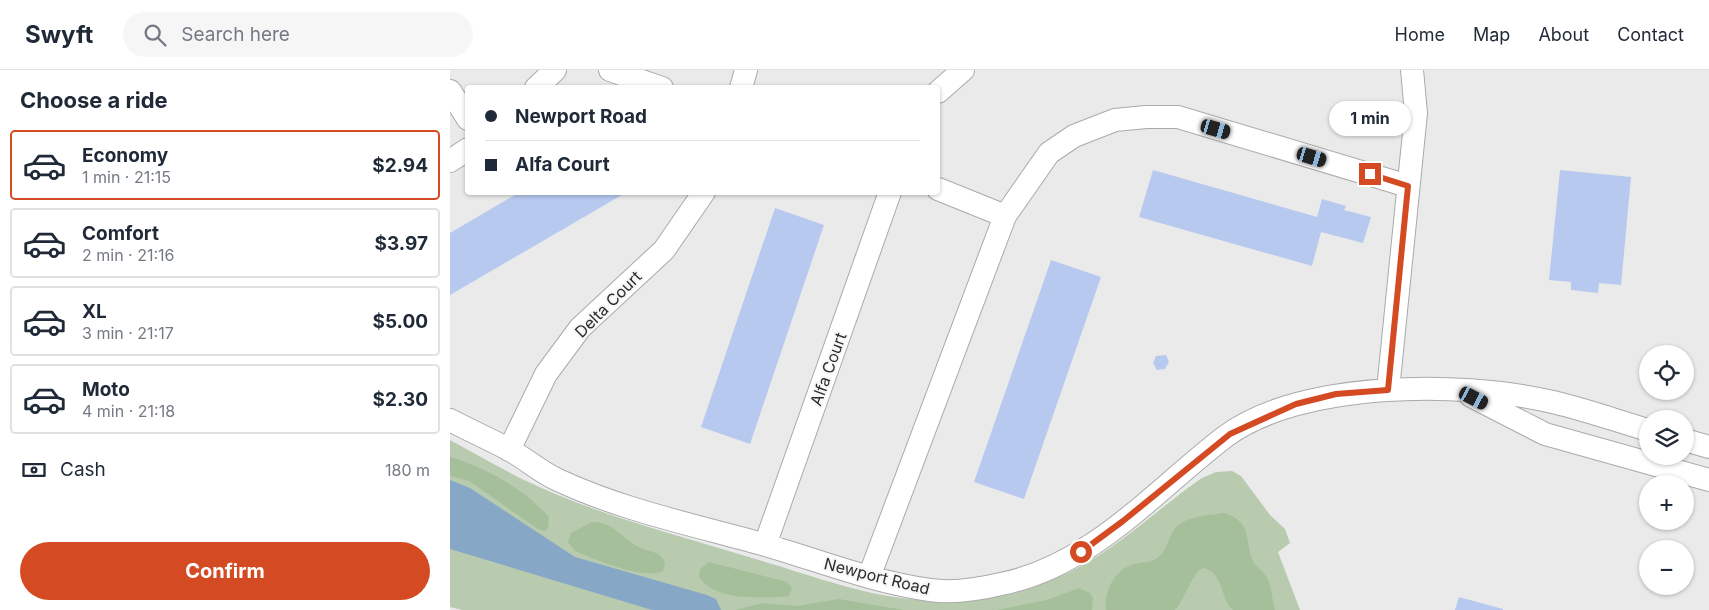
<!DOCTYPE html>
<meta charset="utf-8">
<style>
body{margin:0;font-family:Inter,sans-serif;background:#f6f6f7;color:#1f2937;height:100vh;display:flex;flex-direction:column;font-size:19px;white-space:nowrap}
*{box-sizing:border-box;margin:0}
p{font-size:16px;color:#747a83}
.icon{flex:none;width:28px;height:28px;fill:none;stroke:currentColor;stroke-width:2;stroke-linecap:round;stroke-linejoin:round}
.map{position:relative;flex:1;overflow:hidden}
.sheet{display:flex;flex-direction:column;background:#fff;width:450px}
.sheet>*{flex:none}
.hud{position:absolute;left:15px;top:15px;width:475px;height:110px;border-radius:5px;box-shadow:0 1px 4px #0004;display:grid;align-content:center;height:110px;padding:0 20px;background:#fff}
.fabs{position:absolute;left:1189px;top:275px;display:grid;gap:10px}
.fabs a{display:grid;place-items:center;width:55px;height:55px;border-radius:50%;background:#fff;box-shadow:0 1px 4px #0004;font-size:25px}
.end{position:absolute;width:22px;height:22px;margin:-11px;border:6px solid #d44b23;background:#fff;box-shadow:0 0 0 2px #fff}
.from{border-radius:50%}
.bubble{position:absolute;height:35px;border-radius:18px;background:#fff;box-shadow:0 1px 4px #0004;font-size:16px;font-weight:700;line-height:35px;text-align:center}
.car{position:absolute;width:15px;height:30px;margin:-15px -8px;border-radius:6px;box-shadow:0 0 4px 1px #0007;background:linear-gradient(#222 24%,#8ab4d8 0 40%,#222 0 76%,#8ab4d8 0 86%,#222 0)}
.hud b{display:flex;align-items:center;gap:18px;height:48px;font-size:19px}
.hud b+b{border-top:1px solid #e0e1e3}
.hud i{width:12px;height:12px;background:#1f2937}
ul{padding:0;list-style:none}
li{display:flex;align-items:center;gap:15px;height:70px;margin:0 10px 8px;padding:0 10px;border:2px solid #e0e1e3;border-radius:5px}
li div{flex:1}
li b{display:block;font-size:19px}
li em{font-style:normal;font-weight:700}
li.current{border-color:#d44b23}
li>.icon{width:45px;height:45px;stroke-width:1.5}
h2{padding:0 20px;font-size:22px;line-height:60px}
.pay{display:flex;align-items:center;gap:12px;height:55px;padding:0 20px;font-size:19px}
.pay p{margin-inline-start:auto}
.button{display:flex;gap:10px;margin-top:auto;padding:10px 20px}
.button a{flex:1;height:58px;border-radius:30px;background:#d44b23;color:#fff;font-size:20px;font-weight:700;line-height:58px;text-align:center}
header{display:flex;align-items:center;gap:30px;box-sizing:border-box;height:70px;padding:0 25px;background:#fff;border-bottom:1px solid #e0e1e3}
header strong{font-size:24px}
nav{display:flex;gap:28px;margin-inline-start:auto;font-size:18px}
.search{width:350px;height:45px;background:#f6f6f7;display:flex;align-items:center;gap:12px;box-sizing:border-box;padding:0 18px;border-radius:28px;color:#747a83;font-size:19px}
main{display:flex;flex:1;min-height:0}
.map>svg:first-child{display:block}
</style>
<header>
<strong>Swyft</strong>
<div class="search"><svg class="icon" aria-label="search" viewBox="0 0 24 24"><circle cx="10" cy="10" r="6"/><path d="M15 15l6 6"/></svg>Search here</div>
<nav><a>Home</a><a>Map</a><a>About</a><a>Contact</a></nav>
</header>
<main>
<section class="sheet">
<h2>Choose a ride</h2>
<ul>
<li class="current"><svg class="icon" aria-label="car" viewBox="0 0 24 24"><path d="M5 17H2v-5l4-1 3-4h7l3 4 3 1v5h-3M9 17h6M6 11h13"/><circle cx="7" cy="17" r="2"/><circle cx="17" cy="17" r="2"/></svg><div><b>Economy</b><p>1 min · 21:15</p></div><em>$2.94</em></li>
<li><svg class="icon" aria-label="car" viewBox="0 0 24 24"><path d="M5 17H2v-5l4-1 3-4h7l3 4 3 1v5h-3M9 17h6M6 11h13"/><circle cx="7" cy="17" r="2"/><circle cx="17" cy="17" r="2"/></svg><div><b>Comfort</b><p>2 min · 21:16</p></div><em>$3.97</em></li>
<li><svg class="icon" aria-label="car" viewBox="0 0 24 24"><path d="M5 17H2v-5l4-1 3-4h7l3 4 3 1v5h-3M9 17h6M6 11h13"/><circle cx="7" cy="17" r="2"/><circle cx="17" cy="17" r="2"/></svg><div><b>XL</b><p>3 min · 21:17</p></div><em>$5.00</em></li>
<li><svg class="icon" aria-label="car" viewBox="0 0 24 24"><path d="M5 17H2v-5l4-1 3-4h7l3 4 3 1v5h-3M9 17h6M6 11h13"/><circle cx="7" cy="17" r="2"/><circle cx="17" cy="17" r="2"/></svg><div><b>Moto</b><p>4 min · 21:18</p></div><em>$2.30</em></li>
</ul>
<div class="pay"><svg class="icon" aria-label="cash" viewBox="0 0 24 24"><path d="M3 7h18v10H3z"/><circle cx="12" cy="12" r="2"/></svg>Cash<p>180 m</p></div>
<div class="button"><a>Confirm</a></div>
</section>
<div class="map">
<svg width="1259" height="540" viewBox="0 0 1259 540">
<rect width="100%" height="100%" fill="#eaeaeb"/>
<path fill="#b8cbaf" d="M0,370C24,383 48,397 72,409C148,446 232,466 312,491C363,506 418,527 471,530C513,533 557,526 596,512C656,491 701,443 752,408L766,402L782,401L791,406L820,445L835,459L840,473L828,482L850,540H12L0,537Z"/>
<path fill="#a6bf9b" d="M0,387C35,397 75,419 99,447L98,458L94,461L88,459L19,411L0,406Z
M775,443C803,453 794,469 803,491C807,498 814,502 818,509C822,519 822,530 825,540H783C769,527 774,501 752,498C739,508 736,528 725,540H656C654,521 664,500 684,494C691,492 699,493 706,489C716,482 717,472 722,463C730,446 759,445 775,443Z
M142,452C162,451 173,469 189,477C199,482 211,481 215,493L213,501C195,511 144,489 125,481L118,472L121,463Z
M259,492L337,512L342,518L339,526L334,527C307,527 267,532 249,507L250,499Z
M629,518L640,523L643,528L642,540H546L597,530Z
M389,529L454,540H285L313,533L347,536Z"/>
<path fill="#86a8c6" d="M0,410L20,418L125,487L257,525L266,529L271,540H202L0,479Z"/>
<path fill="#b8c9f0" d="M703,100L867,147L872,129L896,136L894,140L921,147L913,173L871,162L862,196L689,147Z
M1110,100L1181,107L1171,215L1149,213L1148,223L1121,220V212L1099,210Z
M70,122H177L0,225V163Z
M325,138L374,155L300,374L251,357Z
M601,190L651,207L574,429L524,412Z
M716,285L719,292L715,299L707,300L703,293L706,286Z
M1009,527L1053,539V540H1005Z"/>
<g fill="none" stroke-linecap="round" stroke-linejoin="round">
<g stroke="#aaaaab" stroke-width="24">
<path id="minor" d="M160,0L212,18
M86,18L105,0
M291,18L296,0
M0,21L18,49
M488,22L513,0
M0,91L18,79
M488,119L555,146
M938,320L966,43L962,0
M1021,326L1095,364L1259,410
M0,350C19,360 39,369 58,379C75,388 90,402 108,410C172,440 244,455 312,474C368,490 422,512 480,520C502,523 530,519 551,514C642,496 705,420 776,366C851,311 1010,311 1098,331C1131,338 1164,350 1198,360
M1235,370L1259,377
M59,380L96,304L130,258L214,180L254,122
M315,475L440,122
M419,507L555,146L599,83L624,66L665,50L696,47H728L958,116"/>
</g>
<use href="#minor" stroke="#fff" stroke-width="22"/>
</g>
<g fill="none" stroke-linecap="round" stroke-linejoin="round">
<path stroke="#d44b23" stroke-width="6" d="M631,482L673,451L780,364L846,334L886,324L938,320L958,116L920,104"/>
</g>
<g text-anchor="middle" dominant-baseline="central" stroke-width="4" stroke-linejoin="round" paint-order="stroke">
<g font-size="16" fill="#2b2c2c" stroke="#f7f7f8">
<text transform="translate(158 234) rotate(-45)">Delta Court</text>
<text transform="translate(378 299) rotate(-70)">Alfa Court</text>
<text transform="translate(427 506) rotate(14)">Newport Road</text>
</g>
</g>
</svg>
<div class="fabs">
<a><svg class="icon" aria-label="locate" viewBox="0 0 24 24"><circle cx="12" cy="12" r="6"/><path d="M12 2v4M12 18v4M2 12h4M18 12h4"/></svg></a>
<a><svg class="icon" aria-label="layers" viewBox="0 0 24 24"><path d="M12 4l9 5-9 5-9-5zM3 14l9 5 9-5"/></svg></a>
<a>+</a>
<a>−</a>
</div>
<i class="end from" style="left:631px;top:482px"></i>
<i class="end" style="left:920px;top:104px"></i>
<div class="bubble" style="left:879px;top:31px;width:82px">1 min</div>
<i class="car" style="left:766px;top:59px;rotate:106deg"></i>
<i class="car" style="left:862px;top:87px;rotate:107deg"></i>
<i class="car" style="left:1024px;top:328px;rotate:117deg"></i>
<div class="hud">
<b><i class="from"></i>Newport Road</b>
<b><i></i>Alfa Court</b>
</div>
</div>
</main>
